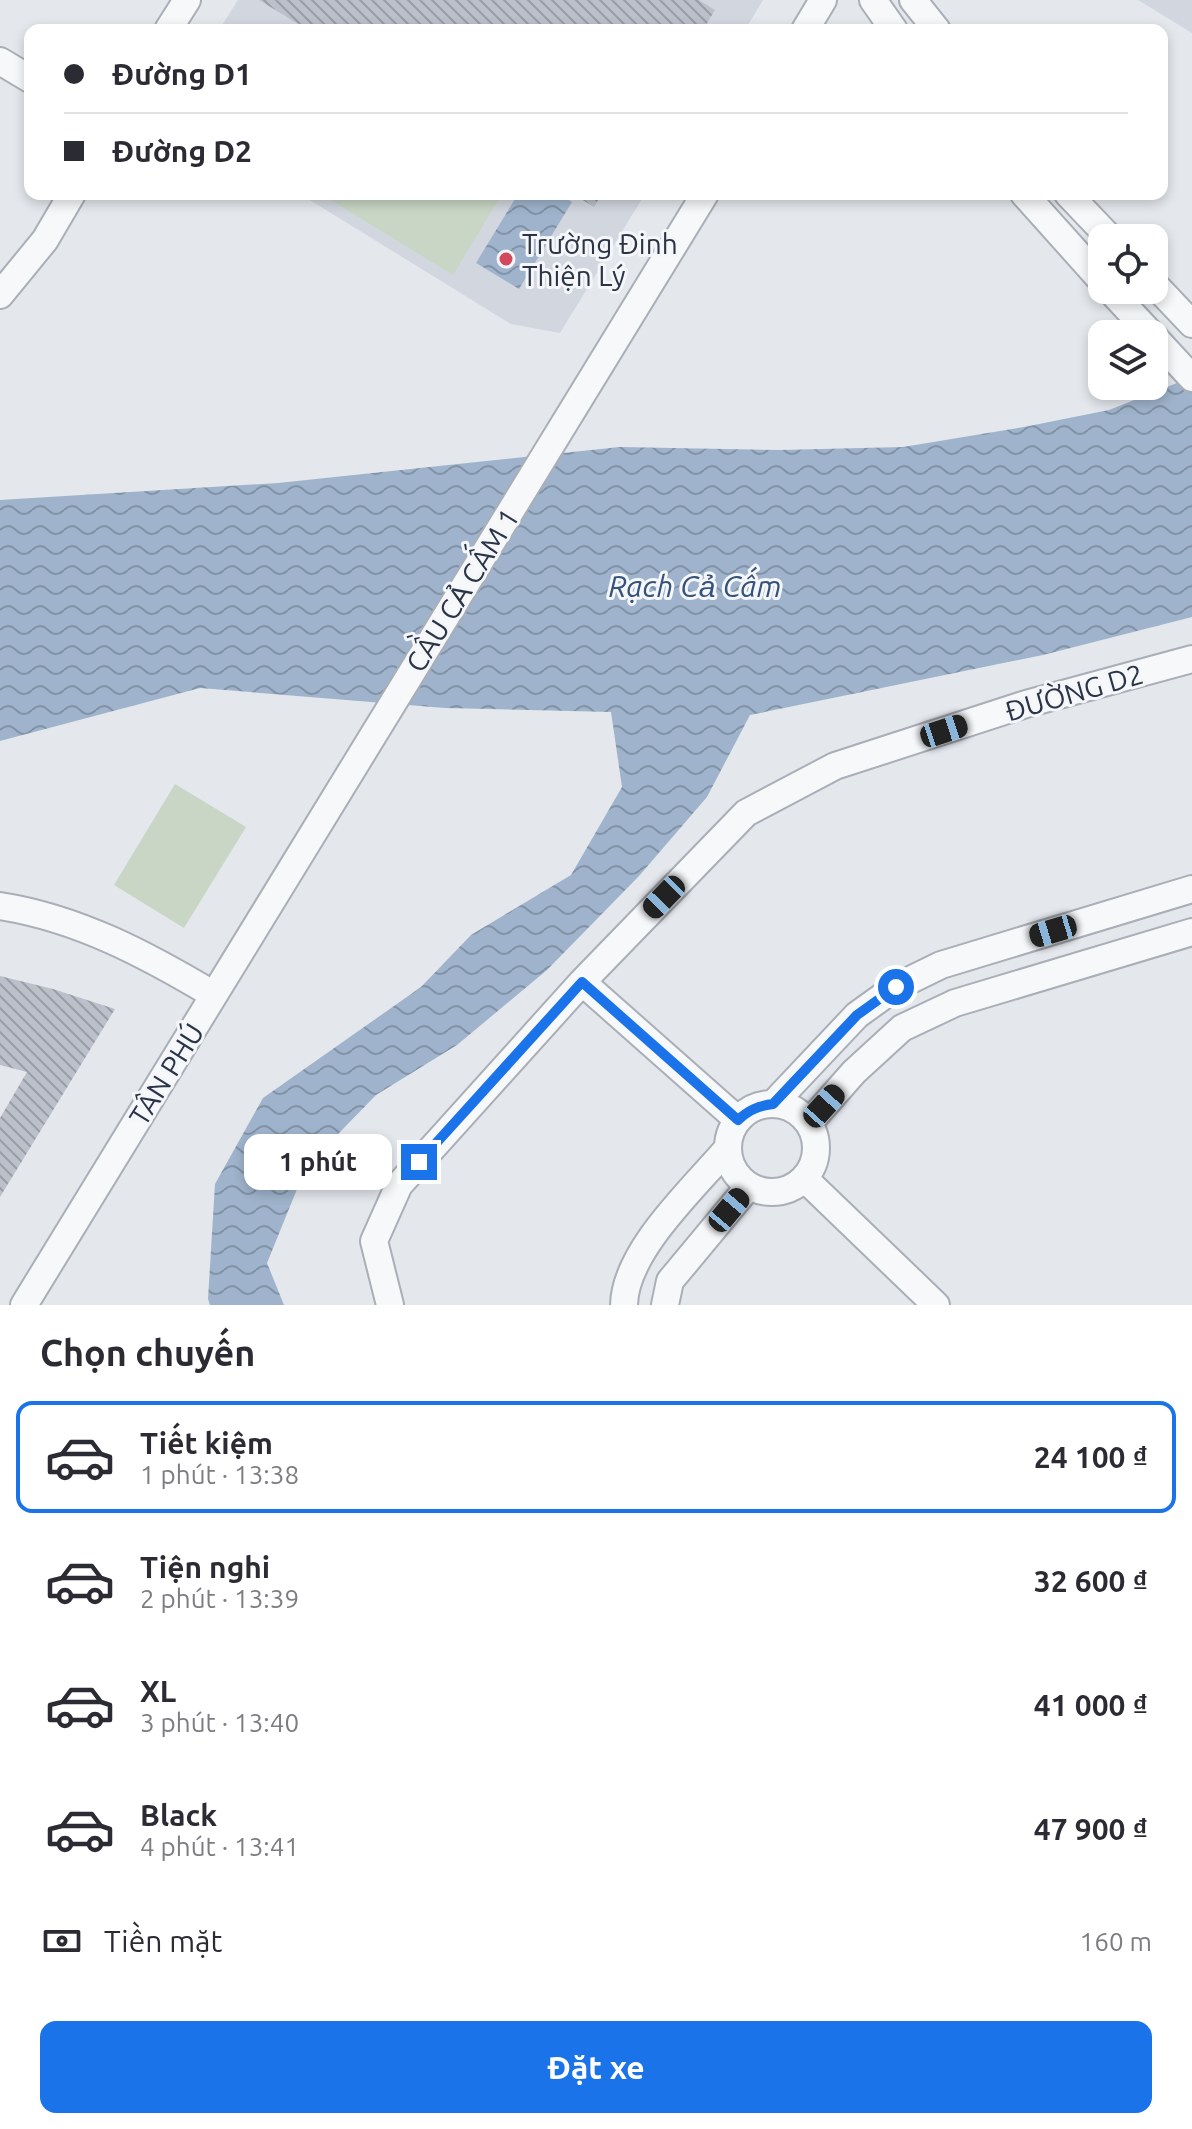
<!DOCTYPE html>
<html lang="vi">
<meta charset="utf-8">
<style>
body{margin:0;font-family:Ubuntu,sans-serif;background:#f7f7f7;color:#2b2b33;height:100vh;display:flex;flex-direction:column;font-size:30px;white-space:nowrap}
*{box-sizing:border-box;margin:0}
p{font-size:26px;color:#7c7c81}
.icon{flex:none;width:44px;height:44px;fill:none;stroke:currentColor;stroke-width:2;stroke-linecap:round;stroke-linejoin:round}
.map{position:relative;height:1305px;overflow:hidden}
.panel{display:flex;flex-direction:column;background:#fff;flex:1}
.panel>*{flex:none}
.hud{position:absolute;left:24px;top:24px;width:1144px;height:176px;border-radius:16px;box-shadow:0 4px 12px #0003;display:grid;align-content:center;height:176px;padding:0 40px;background:#fff}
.fabs{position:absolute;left:1088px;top:224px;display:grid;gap:16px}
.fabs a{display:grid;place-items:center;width:80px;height:80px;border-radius:16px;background:#fff;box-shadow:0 4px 12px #0003;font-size:40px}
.end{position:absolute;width:36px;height:36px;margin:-18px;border:10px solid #1a73e8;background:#fff;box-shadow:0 0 0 4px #fff}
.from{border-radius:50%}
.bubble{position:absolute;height:56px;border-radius:16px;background:#fff;box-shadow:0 4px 12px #0003;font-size:26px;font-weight:700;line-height:56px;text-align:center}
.car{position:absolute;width:24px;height:48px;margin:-24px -12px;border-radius:10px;box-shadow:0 0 6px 2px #0007;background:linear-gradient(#222 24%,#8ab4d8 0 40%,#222 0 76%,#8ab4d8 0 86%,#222 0)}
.hud b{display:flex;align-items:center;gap:28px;height:76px;font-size:30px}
.hud b+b{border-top:2px solid #e1e1e2}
.hud i{width:20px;height:20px;background:#2b2b33}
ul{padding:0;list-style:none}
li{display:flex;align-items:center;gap:24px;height:112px;margin:0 16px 12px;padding:0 24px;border:4px solid transparent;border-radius:16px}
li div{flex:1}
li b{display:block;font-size:30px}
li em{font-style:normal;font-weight:700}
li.current{border-color:#1a73e8}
li>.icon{width:72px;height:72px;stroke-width:1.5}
h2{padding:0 40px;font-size:36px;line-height:96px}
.pay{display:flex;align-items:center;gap:20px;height:88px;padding:0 40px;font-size:30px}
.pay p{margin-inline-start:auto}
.action{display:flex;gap:16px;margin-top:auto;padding:16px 40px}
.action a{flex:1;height:92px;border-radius:16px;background:#1a73e8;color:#fff;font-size:32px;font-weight:700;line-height:92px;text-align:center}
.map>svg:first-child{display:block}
</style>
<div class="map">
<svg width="1192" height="1305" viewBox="0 0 1192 1305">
<defs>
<pattern id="water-waves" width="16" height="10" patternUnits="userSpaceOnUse" patternTransform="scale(2)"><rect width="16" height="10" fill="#9fb4cc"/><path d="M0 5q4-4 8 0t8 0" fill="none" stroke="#8293a7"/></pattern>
<pattern id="building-back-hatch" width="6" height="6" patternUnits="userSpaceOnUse" patternTransform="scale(2)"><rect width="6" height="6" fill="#bbc0ca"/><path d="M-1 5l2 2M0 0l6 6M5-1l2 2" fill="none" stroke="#989da6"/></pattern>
</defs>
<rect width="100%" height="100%" fill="#e4e7ec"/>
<path fill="#d2d6de" d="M238,0H763L745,30H219Z
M1138,0H1192V33Z
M300,194H645L560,333L511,324Z"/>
<path fill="#c9d6c5" d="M321,194L325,195L502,194L453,275Z
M175,784L246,827L184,928L114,885Z"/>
<path fill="url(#water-waves)" d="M518,194H560L572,202L519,289L476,263Z
M1192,377V617L1043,655L750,715L707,797L639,876L547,970L457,1045L376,1095L306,1167L267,1263L284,1305H210L208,1299L215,1184L263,1098L421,987L471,935L571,875L622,787L611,712L445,708L200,688L0,741V500L278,483L620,447L780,450L903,447L1024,427L1109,410Z"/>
<path fill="url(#building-back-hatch)" d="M259,0H699L715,10L703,30H308Z
M573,194H602L594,207Z
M0,976L53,989L115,1009L0,1197V1118L27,1072L0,1065Z"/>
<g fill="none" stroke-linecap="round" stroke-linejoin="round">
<g stroke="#a9aeb7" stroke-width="30">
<path id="minor" d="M873,0L894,30
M913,0L937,30
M168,30L187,0
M805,30L823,0
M0,61L30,79
M1024,194L1102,281
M1068,194L1110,238
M1154,284L1192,324
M1110,290L1151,334
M0,295L45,240L72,194
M1154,337L1192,378
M0,906C78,918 147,955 214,995
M582,982L738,1120
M728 1148a44 44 0 1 1 88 0a44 44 0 1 1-88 0Z
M773,1104L857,1015L896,987L941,965L1192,889
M809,1123L854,1072L902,1028L955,1003L1192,932
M805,1179L936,1305
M24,1305L705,194
M390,1305L374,1241L399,1185L582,982L746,813L835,766L1026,704L1192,659
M624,1305C625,1251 693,1189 728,1148
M665,1305L670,1281L749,1186"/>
</g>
<use href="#minor" stroke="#f7f8fa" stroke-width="26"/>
</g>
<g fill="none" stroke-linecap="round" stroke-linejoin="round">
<path stroke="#1a73e8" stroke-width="10" d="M419,1162L582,982L738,1120C749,1110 758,1106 773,1104L857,1015L896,987"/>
</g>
<circle fill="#d1495b" stroke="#f4f6f9" stroke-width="3" cx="506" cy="259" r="8"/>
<g text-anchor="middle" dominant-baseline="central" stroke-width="6" stroke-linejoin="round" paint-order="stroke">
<g font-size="28" fill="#2b3445" stroke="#f4f6f9" text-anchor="start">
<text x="522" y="243">Trường Đinh<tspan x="522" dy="32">Thiện Lý</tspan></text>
</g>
<g font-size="28" fill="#2b3445" stroke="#f4f6f9">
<text transform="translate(462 590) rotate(-58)">CẦU CẢ CẤM 1</text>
<text transform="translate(1074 692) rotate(-16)">ĐƯỜNG D2</text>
<text transform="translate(166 1074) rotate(-58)">TÂN PHÚ</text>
</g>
<g font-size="30" font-style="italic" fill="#34527a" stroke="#f4f6f9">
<text x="695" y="586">Rạch Cả Cấm</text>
</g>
</g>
</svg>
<div class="fabs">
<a><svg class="icon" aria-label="locate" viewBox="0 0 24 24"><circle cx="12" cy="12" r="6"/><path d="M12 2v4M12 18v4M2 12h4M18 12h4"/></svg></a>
<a><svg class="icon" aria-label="layers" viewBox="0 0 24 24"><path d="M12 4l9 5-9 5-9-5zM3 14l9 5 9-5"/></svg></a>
</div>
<i class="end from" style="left:896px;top:987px"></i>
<i class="end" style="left:419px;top:1162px"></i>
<div class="bubble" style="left:244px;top:1134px;width:148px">1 phút</div>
<i class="car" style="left:944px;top:731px;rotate:72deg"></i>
<i class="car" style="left:664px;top:897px;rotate:224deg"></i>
<i class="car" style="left:1053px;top:931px;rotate:253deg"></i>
<i class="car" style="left:824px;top:1106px;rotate:42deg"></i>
<i class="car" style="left:729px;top:1210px;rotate:40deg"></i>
<div class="hud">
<b><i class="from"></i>Đường D1</b>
<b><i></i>Đường D2</b>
</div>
</div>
<section class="panel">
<h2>Chọn chuyến</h2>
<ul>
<li class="current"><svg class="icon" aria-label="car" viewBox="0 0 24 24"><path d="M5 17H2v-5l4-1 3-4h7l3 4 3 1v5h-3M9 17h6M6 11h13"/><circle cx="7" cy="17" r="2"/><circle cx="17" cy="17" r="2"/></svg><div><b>Tiết kiệm</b><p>1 phút · 13:38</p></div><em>24 100 ₫</em></li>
<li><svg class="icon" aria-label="car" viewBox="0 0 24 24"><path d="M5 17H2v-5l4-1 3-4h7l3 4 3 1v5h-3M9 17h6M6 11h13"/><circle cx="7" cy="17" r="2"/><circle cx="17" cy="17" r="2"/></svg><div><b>Tiện nghi</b><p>2 phút · 13:39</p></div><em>32 600 ₫</em></li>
<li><svg class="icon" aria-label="car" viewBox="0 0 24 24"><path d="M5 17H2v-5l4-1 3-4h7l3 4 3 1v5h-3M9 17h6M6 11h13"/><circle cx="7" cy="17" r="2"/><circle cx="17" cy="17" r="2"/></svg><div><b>XL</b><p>3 phút · 13:40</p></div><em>41 000 ₫</em></li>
<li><svg class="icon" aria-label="car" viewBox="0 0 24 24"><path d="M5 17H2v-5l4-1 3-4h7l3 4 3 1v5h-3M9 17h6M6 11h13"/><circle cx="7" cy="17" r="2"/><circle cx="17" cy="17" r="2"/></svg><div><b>Black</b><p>4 phút · 13:41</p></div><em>47 900 ₫</em></li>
</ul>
<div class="pay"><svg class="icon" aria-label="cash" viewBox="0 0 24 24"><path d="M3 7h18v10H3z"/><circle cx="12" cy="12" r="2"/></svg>Tiền mặt<p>160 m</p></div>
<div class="action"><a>Đặt xe</a></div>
</section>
